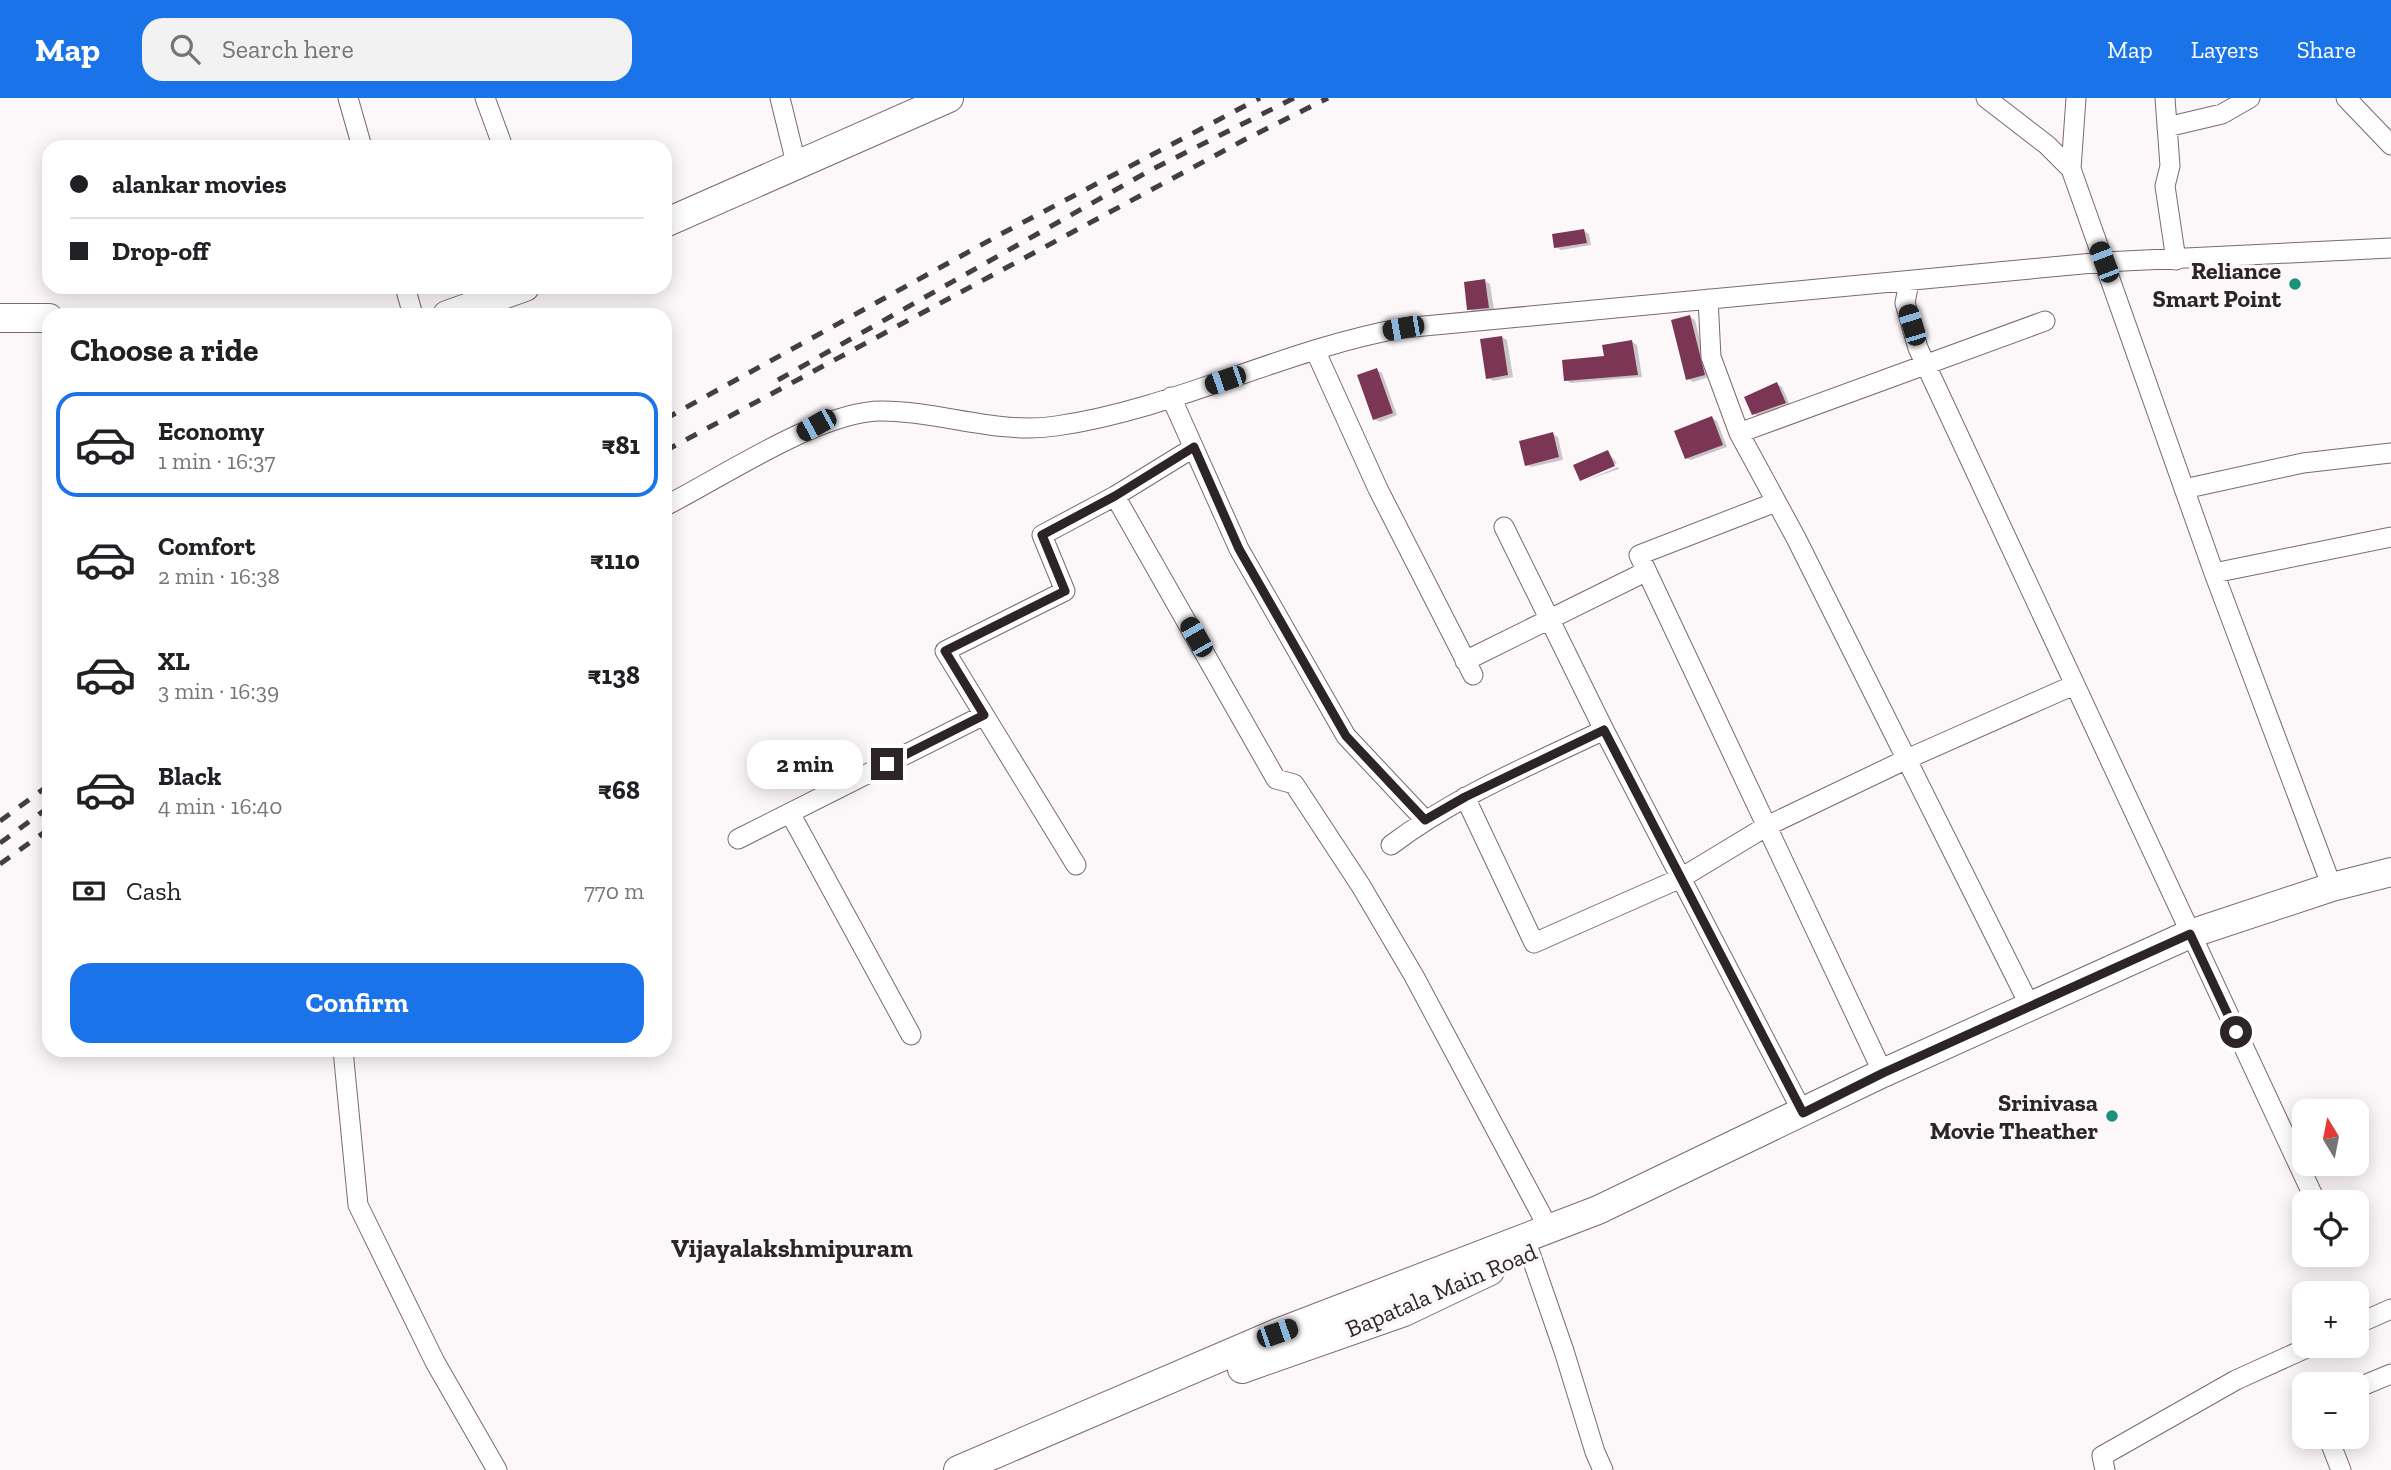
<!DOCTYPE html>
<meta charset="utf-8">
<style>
body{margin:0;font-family:"Zilla Slab",serif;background:#f2f2f2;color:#202124;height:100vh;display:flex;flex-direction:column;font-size:26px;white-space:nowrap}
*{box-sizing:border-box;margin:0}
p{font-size:23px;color:#757577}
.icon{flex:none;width:38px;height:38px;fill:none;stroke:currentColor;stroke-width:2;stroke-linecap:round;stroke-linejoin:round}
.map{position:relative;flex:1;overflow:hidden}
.details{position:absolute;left:42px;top:210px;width:630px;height:749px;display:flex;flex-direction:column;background:#fff;border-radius:21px;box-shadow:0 4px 18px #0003}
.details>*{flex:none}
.top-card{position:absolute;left:42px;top:42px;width:630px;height:154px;border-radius:21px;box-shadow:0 4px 18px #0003;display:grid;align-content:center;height:154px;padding:0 28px;background:#fff}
.needle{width:46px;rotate:350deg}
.buttons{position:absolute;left:2292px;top:1001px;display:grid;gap:14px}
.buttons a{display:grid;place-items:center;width:77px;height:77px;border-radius:14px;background:#fff;box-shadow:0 4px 18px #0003;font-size:35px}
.end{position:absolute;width:32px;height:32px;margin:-16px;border:9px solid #2d2428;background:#fff;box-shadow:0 0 0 4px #fff}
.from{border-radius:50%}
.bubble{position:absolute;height:49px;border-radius:21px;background:#fff;box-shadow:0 4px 18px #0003;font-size:23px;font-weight:700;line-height:49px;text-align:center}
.car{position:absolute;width:21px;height:42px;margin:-21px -10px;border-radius:9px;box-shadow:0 0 5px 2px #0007;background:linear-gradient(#222 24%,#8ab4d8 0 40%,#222 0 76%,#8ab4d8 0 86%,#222 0)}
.top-card b{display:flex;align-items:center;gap:24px;height:66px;font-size:26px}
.top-card b+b{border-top:2px solid #e0e0e0}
.top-card i{width:18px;height:18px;background:#202124}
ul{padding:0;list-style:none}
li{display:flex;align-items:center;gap:21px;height:105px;margin:0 14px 10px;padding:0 14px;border:4px solid transparent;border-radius:21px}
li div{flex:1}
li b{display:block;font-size:26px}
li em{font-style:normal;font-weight:700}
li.selected{border-color:#1a73e8}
li>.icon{width:63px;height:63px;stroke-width:1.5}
h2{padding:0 28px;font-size:32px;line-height:84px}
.pay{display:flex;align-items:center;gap:18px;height:77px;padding:0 28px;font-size:26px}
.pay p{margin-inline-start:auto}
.button{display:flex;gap:14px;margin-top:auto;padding:14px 28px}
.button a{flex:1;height:80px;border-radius:21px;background:#1a73e8;color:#fff;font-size:28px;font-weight:700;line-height:80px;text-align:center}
header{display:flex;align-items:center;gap:42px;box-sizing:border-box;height:98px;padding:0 35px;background:#1a73e8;color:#fff}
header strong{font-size:33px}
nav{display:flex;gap:38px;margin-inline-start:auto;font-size:24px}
.search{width:490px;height:63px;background:#f2f2f2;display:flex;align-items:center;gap:18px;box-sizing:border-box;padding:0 24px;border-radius:21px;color:#757577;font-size:26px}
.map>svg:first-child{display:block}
</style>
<header>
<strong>Map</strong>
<div class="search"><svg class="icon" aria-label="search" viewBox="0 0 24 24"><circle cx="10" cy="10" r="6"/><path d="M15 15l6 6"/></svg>Search here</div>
<nav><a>Map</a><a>Layers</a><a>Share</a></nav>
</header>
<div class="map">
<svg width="2391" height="1372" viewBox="0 0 2391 1372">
<rect width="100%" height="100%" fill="#fcf7f9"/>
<path fill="#0003" d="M1584,133L1589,136L1591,147L1561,152L1556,149Z
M1485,183L1490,186L1494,212L1474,214L1469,211Z
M1690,219L1695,222L1709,279L1693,284L1688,281Z
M1502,239L1507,242L1513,279L1493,283L1488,280Z
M1632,244L1637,247L1642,279L1571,285L1566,282Z
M1377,272L1382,275L1397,317L1380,324L1374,321Z
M1777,286L1782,289L1790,307L1759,319L1754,316Z
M1712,320L1717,323L1727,349L1691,362L1686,360Z
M1553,336L1558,339L1563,362L1531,369L1526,366Z
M1608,354L1617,365L1582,380Z
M1618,369L1619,371L1584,383Z"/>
<path fill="#7b3555" d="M1584,131L1587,145L1554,150L1552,136Z
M1485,181L1489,210L1467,212L1464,184Z
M1690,217L1705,277L1686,282L1671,222Z
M1502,238L1508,277L1486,281L1480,241Z
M1632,242L1638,277L1564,283L1562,262L1604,258L1602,247Z
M1377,270L1393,315L1373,322L1357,277Z
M1777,284L1786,305L1752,317L1744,299Z
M1712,318L1723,347L1685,361L1674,333Z
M1553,334L1559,359L1525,368L1519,343Z
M1608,352L1615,368L1580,383L1573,367Z"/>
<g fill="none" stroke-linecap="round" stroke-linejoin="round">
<g stroke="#7d6870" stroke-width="21">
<path id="street" d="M348,0L362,49
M485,0L503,49
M780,0L796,65
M1986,0L2047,47L2071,71L2214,475L2332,789
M2165,0L2170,68L2165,88L2176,162
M2346,0L2391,47
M2167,29L2222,16L2250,0
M2071,71L2076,0
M1909,184L1905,205L1918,250L2316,1104
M405,189L413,217
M1708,201L1711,259L1739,335L1796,440L2030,908
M1315,252L1378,391L1473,577
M1171,299L1239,451L1346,638L1425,722
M1739,335L2045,223
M2184,391L2303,365L2391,355
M1115,398L1276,681L1294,686L1361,788L1414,878L1549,1131
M1776,404L1639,457L1883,975
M665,408C723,379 819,313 882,313C940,313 999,337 1056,328C1175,311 1284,251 1403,230L2104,164L2391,150
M1504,429L1604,632L1803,1015
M2214,475L2391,439
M1465,563L1645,474
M1465,699L1534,845L1681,780L1767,728L1907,661L2074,587
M790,715L911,937
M738,741L984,617
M1391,747C1456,698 1531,667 1604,632
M1076,767L945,553L1065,493L1042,437L1115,398L1193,350
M343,952L358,1107L435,1264L497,1372
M1521,1142L1530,1155L1564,1253L1595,1354L1603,1372
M2357,1226L2391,1211
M2357,1290L2391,1276
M2328,1339L2341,1372
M2105,1372L2102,1358L2236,1282L2311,1248"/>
</g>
<g stroke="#7d6870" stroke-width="30">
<path id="secondary" d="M665,125L949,0
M447,217L525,189
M0,220H49
M1242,1271L1404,1214L1490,1173
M958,1372L1277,1235L1598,1112L1883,975L2190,836L2332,789L2391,774"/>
</g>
<use href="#street" stroke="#fff" stroke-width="19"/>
<use href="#secondary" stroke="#fff" stroke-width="28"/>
<path stroke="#453d41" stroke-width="5" stroke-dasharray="12 12" stroke-linecap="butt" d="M778,282L1149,73L1294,0
M665,321L1001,136L1260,0
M665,353L1244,42L1328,0
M0,723L49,687
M0,745L49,709
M0,766L49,731"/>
</g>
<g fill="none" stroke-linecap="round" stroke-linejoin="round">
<path stroke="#2d2428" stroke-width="9" d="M887,666L984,617L945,553L1065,493L1042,437L1115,398L1194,349L1239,451L1346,638L1425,722L1465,699L1604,632L1803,1015L1883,975L2190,836L2236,934"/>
</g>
<g fill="#1a9378" stroke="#fcf7f9" stroke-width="2.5">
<circle cx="2295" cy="186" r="7"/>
<circle cx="2112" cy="1018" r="7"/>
</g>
<g text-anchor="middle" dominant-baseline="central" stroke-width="7" stroke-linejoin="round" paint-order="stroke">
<g font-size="24" font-weight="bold" fill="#2d2428" stroke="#fcf7f9" text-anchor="end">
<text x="2281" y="172">Reliance<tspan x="2281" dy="28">Smart Point</tspan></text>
<text x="2098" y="1004">Srinivasa<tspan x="2098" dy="28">Movie Theather</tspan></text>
</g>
<g font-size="24" fill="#2d2428" stroke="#fcf7f9">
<text transform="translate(1441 1192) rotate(-23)">Bapatala Main Road</text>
</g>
<g font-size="26" font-weight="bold" fill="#2d2428" stroke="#fcf7f9">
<text x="792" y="1150">Vijayalakshmipuram</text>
</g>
</g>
</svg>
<div class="buttons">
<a><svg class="needle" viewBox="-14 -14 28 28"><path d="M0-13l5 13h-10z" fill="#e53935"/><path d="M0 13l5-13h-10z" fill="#757577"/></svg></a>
<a><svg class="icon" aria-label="locate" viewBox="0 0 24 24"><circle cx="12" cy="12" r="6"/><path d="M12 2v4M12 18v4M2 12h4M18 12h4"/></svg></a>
<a>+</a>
<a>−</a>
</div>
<i class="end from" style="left:2236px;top:934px"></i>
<i class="end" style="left:887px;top:666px"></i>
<div class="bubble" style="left:747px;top:642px;width:116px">2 min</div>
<i class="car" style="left:2104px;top:164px;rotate:339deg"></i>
<i class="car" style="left:1912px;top:227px;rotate:343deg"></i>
<i class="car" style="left:1403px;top:230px;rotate:260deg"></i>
<i class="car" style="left:1225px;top:282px;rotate:251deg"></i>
<i class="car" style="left:816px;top:327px;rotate:241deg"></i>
<i class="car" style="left:1196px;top:539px;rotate:330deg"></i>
<i class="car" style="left:1277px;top:1235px;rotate:71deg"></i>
<div class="top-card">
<b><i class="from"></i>alankar movies</b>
<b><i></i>Drop-off</b>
</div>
<section class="details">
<h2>Choose a ride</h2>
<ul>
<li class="selected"><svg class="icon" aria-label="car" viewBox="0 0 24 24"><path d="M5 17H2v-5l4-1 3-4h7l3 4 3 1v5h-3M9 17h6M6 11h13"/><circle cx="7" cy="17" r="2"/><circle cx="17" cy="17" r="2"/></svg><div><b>Economy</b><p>1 min · 16:37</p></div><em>₹81</em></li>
<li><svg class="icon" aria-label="car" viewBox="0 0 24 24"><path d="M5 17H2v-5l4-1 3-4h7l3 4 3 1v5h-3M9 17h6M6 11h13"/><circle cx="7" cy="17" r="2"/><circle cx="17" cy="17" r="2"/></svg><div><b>Comfort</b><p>2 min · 16:38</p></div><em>₹110</em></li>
<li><svg class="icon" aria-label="car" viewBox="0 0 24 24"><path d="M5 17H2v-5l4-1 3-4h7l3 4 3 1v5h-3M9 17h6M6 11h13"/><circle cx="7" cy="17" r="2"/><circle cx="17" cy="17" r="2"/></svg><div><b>XL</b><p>3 min · 16:39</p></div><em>₹138</em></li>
<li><svg class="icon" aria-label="car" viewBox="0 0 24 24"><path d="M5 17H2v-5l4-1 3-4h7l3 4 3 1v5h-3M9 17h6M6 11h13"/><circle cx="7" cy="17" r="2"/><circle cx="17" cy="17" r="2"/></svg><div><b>Black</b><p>4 min · 16:40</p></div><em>₹68</em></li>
</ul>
<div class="pay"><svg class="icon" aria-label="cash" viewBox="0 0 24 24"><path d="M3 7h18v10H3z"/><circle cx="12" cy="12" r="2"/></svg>Cash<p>770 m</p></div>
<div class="button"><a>Confirm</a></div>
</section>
</div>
